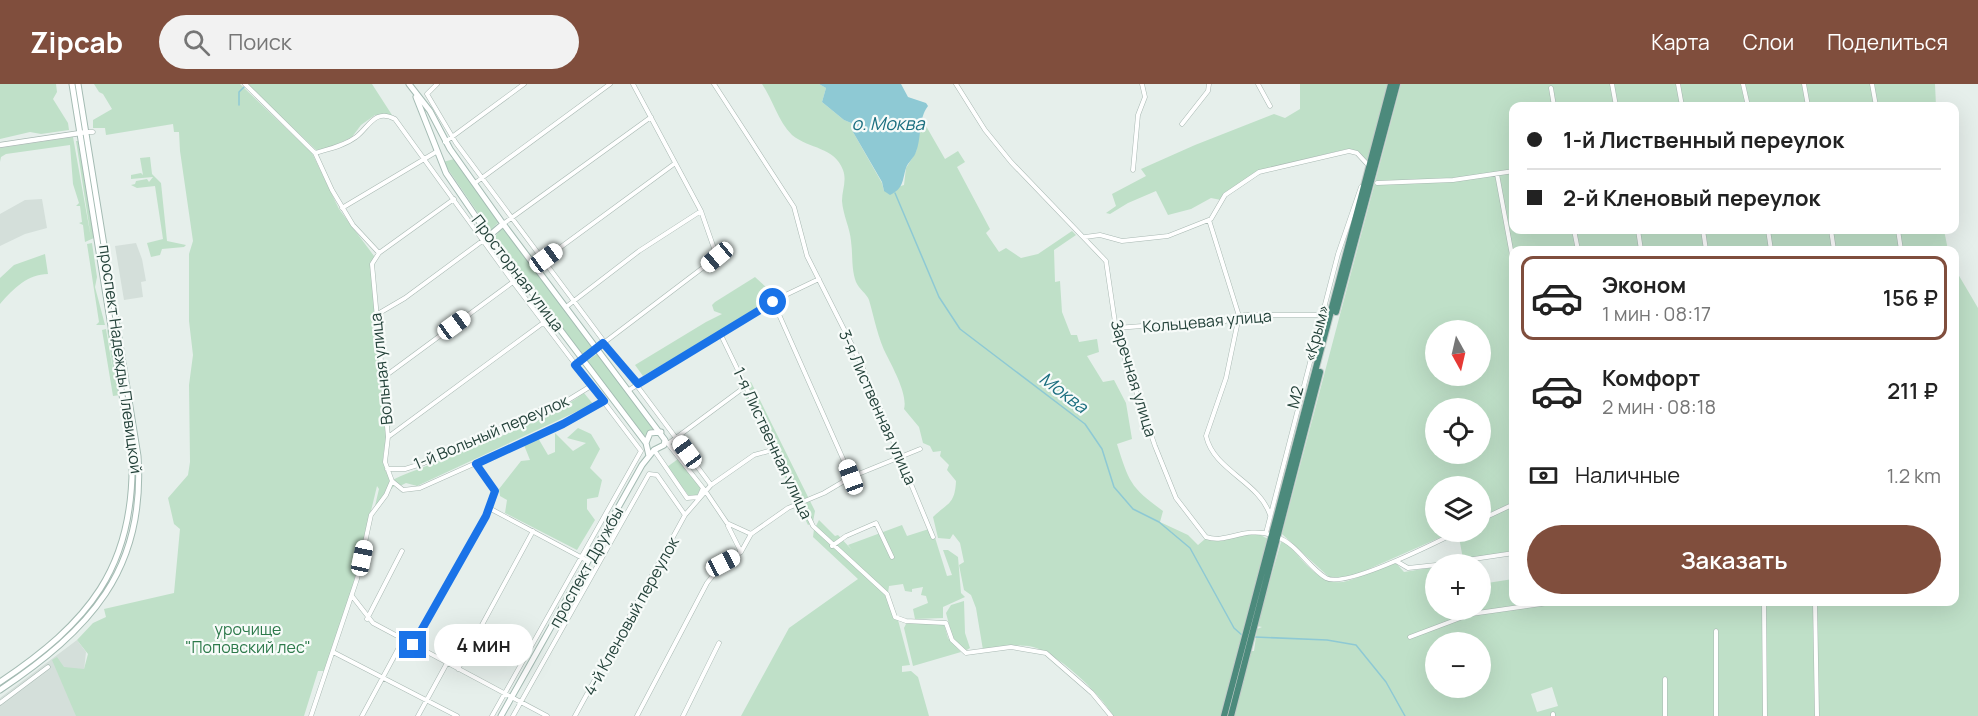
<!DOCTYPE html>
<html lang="ru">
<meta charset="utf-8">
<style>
body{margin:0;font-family:Manrope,sans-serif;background:#f2f2f2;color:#222;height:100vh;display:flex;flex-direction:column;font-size:22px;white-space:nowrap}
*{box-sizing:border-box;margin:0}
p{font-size:20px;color:#767676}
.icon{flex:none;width:33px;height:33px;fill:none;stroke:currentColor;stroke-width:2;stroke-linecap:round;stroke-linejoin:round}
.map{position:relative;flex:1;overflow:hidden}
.sheet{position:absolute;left:1509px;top:162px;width:450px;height:360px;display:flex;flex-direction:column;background:#fff;border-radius:12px;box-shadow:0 6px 24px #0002}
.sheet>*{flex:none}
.hud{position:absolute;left:1509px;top:18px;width:450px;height:132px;border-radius:12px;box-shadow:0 6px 24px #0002;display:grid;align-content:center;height:132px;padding:0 18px;background:#fff}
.needle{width:39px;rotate:172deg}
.controls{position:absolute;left:1425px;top:236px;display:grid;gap:12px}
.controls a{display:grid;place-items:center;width:66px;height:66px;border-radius:50%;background:#fff;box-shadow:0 6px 24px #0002;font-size:30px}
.end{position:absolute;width:27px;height:27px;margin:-14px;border:8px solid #1a73e8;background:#fff;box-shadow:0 0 0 3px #fff}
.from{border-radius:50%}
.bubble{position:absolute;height:42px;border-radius:21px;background:#fff;box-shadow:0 6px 24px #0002;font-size:20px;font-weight:600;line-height:42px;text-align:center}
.car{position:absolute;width:18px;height:36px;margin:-18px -9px;border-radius:8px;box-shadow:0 0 4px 2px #0007;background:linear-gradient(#fff 24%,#345 0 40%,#fff 0 76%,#345 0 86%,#fff 0)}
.hud b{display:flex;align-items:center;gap:21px;height:57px;font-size:22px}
.hud b+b{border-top:2px solid #e0e0e0}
.hud i{width:15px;height:15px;background:#222}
ul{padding:10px 0 0;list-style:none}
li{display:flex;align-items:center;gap:18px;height:84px;margin:0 12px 9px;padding:0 6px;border:3px solid transparent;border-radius:12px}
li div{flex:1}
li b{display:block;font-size:22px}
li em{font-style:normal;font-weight:600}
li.current{border-color:#804e3d}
li>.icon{width:54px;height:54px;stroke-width:1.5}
.pay{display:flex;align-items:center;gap:15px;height:66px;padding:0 18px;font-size:22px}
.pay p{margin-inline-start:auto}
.button{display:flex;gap:12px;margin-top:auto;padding:12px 18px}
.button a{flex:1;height:69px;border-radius:36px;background:#804e3d;color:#fff;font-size:24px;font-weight:600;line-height:69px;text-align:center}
header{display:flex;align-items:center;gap:36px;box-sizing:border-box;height:84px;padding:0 30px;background:#804e3d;color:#fff}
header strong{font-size:28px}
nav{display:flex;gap:33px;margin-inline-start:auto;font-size:21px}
.search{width:420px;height:54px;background:#f2f2f2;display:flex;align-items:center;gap:15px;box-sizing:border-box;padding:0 21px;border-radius:33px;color:#767676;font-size:22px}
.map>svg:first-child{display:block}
</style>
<header>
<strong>Zipcab</strong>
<div class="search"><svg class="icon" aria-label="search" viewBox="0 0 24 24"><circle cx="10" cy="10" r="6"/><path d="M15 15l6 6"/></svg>Поиск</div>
<nav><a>Карта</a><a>Слои</a><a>Поделиться</a></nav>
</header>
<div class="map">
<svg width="1978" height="632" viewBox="0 0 1978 632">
<rect width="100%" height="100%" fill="#e6efeb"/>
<path fill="#d4dfda" d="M42,115L47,144L25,150L0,162V130L25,116Z
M136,159L142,175L146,197L141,198L143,213L124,216L115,162Z
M77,556L86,568L79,632H0V614Z"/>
<path fill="#bfe0c8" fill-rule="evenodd" d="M0,0H56L57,8L53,15L68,39L69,46L41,50L30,48L0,55Z
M94,0H240L312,69L339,125L374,172L376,239L386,353L383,373L391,397C403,390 417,386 429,381C480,359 541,341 584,309L593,320L417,402L406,399L400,402L396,400L375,422L379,405L377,402L351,510L326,587H318L304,632H76L52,576L57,573L64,583L84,585L88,570L77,556L93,539L106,533L104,525L174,509L180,445L174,440L168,414L188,391L190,378L189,301L193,271L189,237V170L193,157L180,67L179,48H174L173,40L106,51L105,44H93V36L112,25L103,10L99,8Z
M247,0H372L392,31H375L361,41L352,53L327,65L316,66Z
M762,0H819L826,4L822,18L844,36L856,41L853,48L882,99L884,107L904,101L906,84L916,68L922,35L945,75L958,67L965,78L957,83L990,145L986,149L999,168L1006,164L1021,174L1038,170L1072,147L1076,151L1054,166L1055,198L1060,197L1062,228L1071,251H1077L1079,258L1097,255L1099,268L1087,272L1103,298L1114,296L1126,319L1132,355L1117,360C1129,398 1130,403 1163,427L1160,438L1188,451L1198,461L1205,455L1255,448L1268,455L1224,632H1113C1100,609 1055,566 1029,562C1014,560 998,564 983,566L976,524L971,511L964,506L959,481L964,478L960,459L953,450L950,455L938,454L933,433C947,419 955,421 956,397L947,386L949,381L940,372L941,367L933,368L930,362L923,359L919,343L904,325C908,311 893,284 887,272C878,255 874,233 869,216C867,210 859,205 856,198C851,184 853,171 851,157C850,144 843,131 842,117C842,106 847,97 843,86C835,63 809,65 792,51C778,37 773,16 762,0Z
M1300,0H1392L1370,81L1359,70L1347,65L1268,84L1258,88L1221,116L1211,114L1191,125L1168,131L1156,107L1128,119L1110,130L1106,129L1116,122L1112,110L1146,92L1141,85L1195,61L1274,30L1285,34L1300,25Z
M1401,0H1935L1936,22H1514V146H1944L1948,166H1514L1513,418L1481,434L1480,402H1436V447H1455L1346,495L1330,494L1282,450ZM1436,246H1480V291H1436ZM1436,324H1480V369H1436Z
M73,53L91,154L76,57H78L94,154L85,158L83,141L79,139L82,138L80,122H76L79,119L73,100L70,61L6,70L1,73L0,78V64Z
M150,73L152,90L161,99L167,157L186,161L184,163L162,165L160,171L151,173L147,159L163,155L155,102L137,104L131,101L135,100L136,97L147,95L149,98L153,93L131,95V91L141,89L143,91L140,74Z
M454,75L499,138L492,144L499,139L491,148L443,78Z
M501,145H504L593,263L583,272L494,154Z
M92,159L97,193L95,203L105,241H96L99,238L87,160Z
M45,170L48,190C28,190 14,204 0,220V194L14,181Z
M1955,185L1978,224V632H1233L1251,567H1254L1257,545L1262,543L1257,542L1258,538L1281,458L1287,459C1302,475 1322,505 1347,497C1364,492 1379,482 1396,479L1404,488L1435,483L1436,525H1480L1481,500L1513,495L1514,518H1543L1470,529L1434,542C1478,528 1522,521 1568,518H1954ZM1436,558H1480V603H1436ZM1552,603L1558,622L1537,628L1531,610Z
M755,193L768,205L765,207L768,213L763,219L772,216L773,221L727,248L716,249L643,292L635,281L706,238L722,230L714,227L712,221L715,218Z
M106,245L114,293L107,245L109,247L120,311L113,312L102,246Z
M598,269L655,344L649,346L644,353L587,277Z
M751,298L815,427L813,438L808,441L744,310L741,300Z
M578,344L591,350L600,365L590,384L602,396L598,413L587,415V425L595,436L577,466L505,429L507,416L500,412L499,405L521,377L530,376L524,361L538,354L548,371L555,368V349L573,367L586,359L567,354Z
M678,375L701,404L697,411L689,412L667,383Z
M1513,421V444H1510L1513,468L1463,475L1458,448L1480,447L1481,437Z
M819,436L835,452L838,451L852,466L848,461L902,441L907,452L932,444L947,492L952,491L943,466H948L958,473L961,509L965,513L943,523V534L915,535L913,525L928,519L926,512L921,511L923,503L912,505V508L905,507L903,500L889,502L888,509L815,444Z
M814,445L885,509L894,533L898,536L910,581L902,582V588L911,587L918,593L929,632H741L789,544L858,495L813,453Z
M964,517L965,549L970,564L965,567L953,555L946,529L951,521Z
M914,538L944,540L948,554L961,568L913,582L904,544L906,540Z"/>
<path fill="#8ec9d4" d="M819,0H901L908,13L926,19L928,22C918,35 922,53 916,68C914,74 908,78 906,84C902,97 904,104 890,111L884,107L882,98L853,48L856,41L844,36L822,18L826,4Z"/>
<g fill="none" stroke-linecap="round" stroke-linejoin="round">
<path stroke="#8ec9d4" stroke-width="1.5" d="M239,21V8L244,3
M895,109L939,213L960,245L1085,340L1102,365L1114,403L1133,425L1159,438L1190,464L1234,544L1243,552
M1255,553L1327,556L1356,561L1386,598L1405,632"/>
<g stroke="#a8b8b2" stroke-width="5">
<path id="minor" d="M245,0L315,69L332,106L353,141L379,169
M437,0L427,10L456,59L711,401
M714,0L794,123L807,172L860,277L933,453
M956,0L985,46L1011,78L1106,177L1117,252L1155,362L1176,414L1206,453C1228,460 1243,442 1272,451
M1258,0L1270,22
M1612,0L1616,22
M1678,0L1682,22
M1743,0L1748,22
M1804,0L1808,22
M1872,0L1876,22
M1551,4L1554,22
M1182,40L1208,7L1209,0
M87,48H93
M445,58L524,0
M315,69C328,65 344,62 356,53C369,43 375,24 395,35L513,198L641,367L492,632
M1133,86L1138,31L1145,13L1142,0
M1497,90L1514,182
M475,99L610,0
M1377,99L1453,96L1514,87
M342,124L436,68
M1209,136L1239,232L1226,294L1206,352C1214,387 1259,397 1270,431
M503,140L651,33
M1574,146L1578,166
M1638,146L1641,166
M1703,146L1706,166
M1768,146L1771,166
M1831,146L1834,166
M1898,146L1901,166
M1085,153L1100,151L1122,157L1168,152L1211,135L1225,111L1259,88L1349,67L1357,69L1369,82
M535,182L674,80
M773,217L851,393
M566,223L639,167L701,127
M376,231L405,214L489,152
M1116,244L1169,240L1187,242L1225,237L1245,231H1324
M720,249L813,442L887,510L895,533L906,537L946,539L952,556L966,569L1011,563L1046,569L1092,609L1111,632
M597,264L717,173L701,127L633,0
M384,293L513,198
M629,306L773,217L819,195
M388,353L543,239
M669,359L746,302
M654,366L687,414L699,413L703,404L665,356
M387,385H405L424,379L543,325L560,321L591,302
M392,397L403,406L420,404L563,340L604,317
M704,405L727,439L751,450
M489,424L588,477
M1480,436L1514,420
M728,442L741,468
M1266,449L1338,170L1361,103
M1277,453C1297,460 1308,483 1326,494C1345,505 1437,458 1459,447
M832,462L846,452L876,439L892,473
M1396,477L1408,484L1436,481
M1440,480L1514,469
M352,512L373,539L547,632
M1764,518L1765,632
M1815,518L1817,632
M367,535L402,467
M1716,547V632
M1410,553L1471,530L1555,518
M413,561L486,432L495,407L476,380
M333,568L457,632
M458,585L533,447
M1665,595V632
M0,619L48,583
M1553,630V632
M311,632L357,495L371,431L386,411L392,397L385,378L388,353L372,180L379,169L454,115
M362,632L403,556
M418,632L447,579
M513,632L649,390L657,391L685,431
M575,632L685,431L711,401L754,371L776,365
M637,632L707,499L723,479L741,468L751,450L788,424L824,409L851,393L920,365
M683,632L719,559"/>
</g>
<g stroke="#a8b8b2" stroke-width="6">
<path id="tertiary" d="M0,61L87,48"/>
</g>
<g stroke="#a4bbb3" stroke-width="7">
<path id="secondary" d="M409,0L430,27L450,65L501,137L665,356L664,361L654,366L642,381L501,632
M416,13L446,89L487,149L646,359L649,372
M489,152L503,140
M582,275L597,264
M646,359L650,349L661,348
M0,598C88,539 135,484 132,373L72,0
M0,606C89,546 146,487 138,372L78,0"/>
</g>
<g stroke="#c2cac8" stroke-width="8">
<path id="trunk" d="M1336,228L1397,0
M1224,632L1391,0
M1231,632L1320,288"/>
</g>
<use href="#minor" stroke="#fff" stroke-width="4"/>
<use href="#tertiary" stroke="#fff" stroke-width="4.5"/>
<use href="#secondary" stroke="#fff" stroke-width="5"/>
<use href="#trunk" stroke="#4c8a7c" stroke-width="6"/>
</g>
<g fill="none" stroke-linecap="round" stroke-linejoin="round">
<path stroke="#1a73e8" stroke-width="8" d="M413,561L486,432L495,407L476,380L563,340L604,317L575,281L603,259L638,300L773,218"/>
</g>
<g text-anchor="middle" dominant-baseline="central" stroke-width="4.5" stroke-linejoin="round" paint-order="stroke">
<g font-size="16" fill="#24423a" stroke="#f7fbf9">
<text transform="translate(518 189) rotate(53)">Просторная улица</text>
<text transform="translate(1207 237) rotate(-5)">Кольцевая улица</text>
<text transform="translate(1316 249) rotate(-75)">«Крым»</text>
<text transform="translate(121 275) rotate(82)">проспект Надежды Плевицкой</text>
<text transform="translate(381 285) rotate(-96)">Вольная улица</text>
<text transform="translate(1134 294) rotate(73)">Заречная улица</text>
<text transform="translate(1295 313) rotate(-75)">М2</text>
<text transform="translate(878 323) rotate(66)">3-я Лиственная улица</text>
<text transform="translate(491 348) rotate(-23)">1-й Вольный переулок</text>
<text transform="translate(773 359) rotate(65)">1-я Лиственная улица</text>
<text transform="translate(586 483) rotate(-61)">проспект Дружбы</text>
<text transform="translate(631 532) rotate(-61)">4-й Кленовый переулок</text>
</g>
<g font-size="16" fill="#2d7a4b" stroke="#f7fbf9">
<text x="248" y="545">урочище<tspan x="248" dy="18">"Поповский лес"</tspan></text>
</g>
<g font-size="18" font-style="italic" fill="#1c6f80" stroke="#f7fbf9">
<text x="888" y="39">о. Моква</text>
<text transform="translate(1064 308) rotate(37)">Моква</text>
</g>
</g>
</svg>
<div class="controls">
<a><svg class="needle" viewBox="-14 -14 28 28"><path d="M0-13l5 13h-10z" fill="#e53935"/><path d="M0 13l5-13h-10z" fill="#767676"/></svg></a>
<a><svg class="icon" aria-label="locate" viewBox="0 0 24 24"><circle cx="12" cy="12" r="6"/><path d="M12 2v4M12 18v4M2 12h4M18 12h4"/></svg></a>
<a><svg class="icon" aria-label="layers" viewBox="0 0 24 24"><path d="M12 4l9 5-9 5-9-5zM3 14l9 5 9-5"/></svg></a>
<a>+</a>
<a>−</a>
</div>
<i class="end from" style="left:773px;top:218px"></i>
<i class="end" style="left:413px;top:561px"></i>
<div class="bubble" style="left:434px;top:540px;width:99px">4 мин</div>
<i class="car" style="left:717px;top:173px;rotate:230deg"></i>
<i class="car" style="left:546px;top:174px;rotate:54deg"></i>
<i class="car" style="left:454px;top:241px;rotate:54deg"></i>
<i class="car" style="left:687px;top:368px;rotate:324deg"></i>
<i class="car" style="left:851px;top:393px;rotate:340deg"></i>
<i class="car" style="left:362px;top:474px;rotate:12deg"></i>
<i class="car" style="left:723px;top:479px;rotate:62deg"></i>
<div class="hud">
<b><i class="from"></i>1-й Лиственный переулок</b>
<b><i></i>2-й Кленовый переулок</b>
</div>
<section class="sheet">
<ul>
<li class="current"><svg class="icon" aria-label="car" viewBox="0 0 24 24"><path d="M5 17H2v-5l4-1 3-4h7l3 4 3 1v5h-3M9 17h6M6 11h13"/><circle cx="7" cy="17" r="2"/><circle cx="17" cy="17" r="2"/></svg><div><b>Эконом</b><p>1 мин · 08:17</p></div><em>156 ₽</em></li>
<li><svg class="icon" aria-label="car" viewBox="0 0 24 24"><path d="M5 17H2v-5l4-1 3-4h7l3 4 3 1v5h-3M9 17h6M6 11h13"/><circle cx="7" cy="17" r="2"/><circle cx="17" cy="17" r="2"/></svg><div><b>Комфорт</b><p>2 мин · 08:18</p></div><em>211 ₽</em></li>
</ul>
<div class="pay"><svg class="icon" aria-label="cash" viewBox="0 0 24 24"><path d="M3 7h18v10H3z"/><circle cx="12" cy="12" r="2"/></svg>Наличные<p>1.2 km</p></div>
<div class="button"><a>Заказать</a></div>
</section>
</div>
